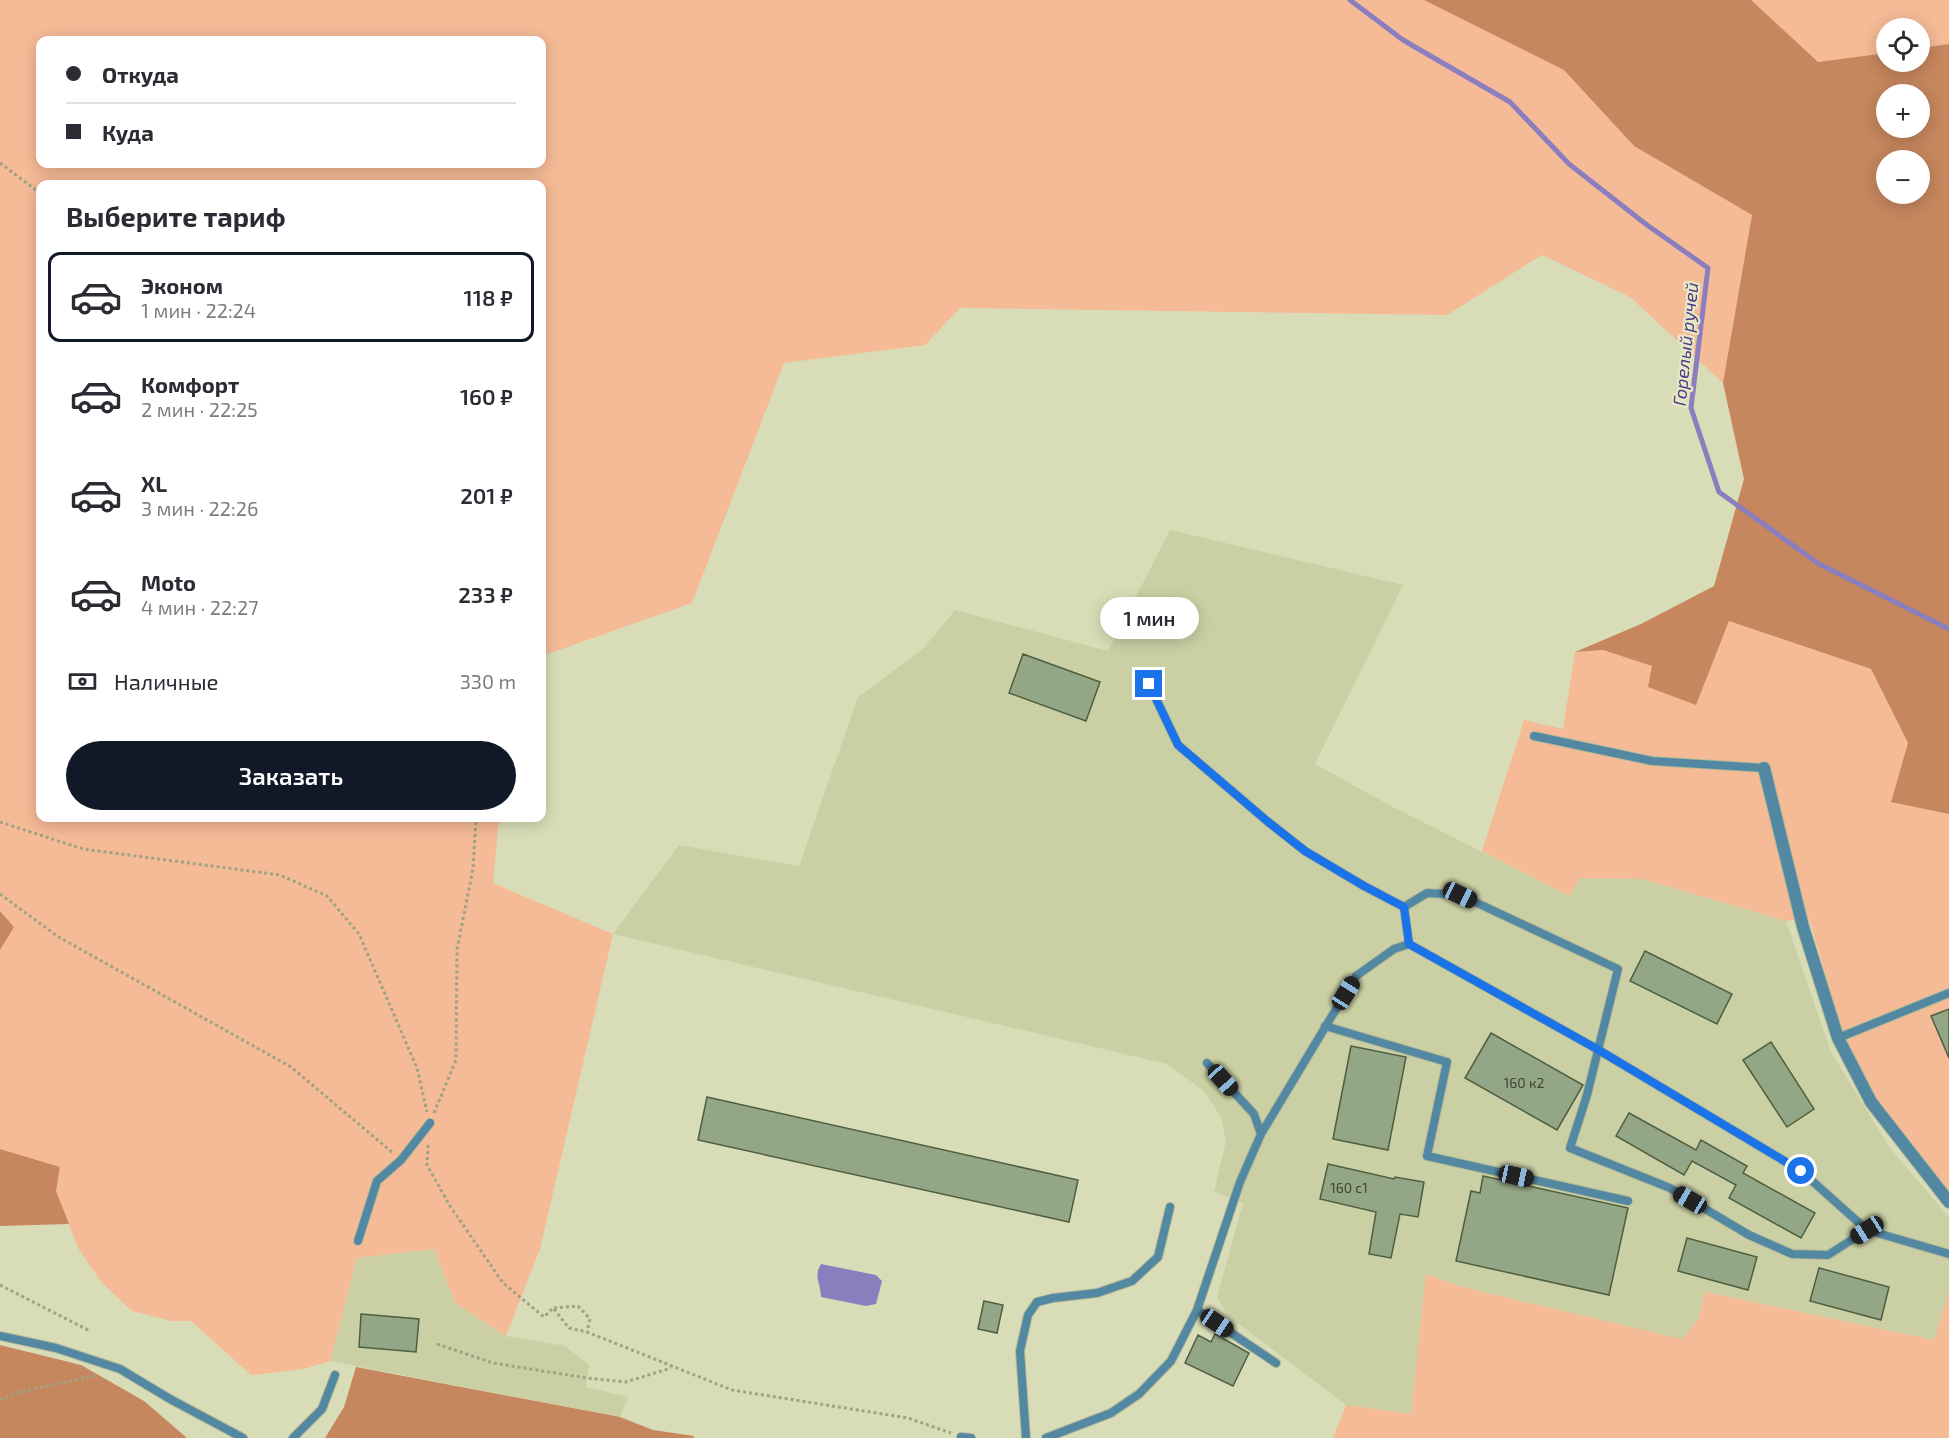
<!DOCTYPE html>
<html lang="ru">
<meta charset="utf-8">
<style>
body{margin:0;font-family:"Exo 2",sans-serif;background:#f2f2f3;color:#2b2b33;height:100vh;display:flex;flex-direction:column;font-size:22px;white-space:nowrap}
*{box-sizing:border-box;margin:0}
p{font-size:20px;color:#7c7c81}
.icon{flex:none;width:33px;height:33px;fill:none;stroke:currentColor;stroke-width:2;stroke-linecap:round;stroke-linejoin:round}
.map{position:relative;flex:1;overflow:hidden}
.side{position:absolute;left:36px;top:180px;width:510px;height:642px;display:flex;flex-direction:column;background:#fff;border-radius:12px;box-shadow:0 3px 15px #0003}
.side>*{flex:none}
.guide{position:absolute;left:36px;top:36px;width:510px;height:132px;border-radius:12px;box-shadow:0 3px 15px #0003;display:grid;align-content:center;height:132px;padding:0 30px;background:#fff}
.buttons{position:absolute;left:1876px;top:18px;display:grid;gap:12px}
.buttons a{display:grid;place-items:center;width:54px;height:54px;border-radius:50%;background:#fff;box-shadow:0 3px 15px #0003;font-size:30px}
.end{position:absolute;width:27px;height:27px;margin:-14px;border:8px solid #1a73e8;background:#fff;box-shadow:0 0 0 3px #fff}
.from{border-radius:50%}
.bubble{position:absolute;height:42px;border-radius:21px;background:#fff;box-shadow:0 3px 15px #0003;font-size:20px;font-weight:600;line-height:42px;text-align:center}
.car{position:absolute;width:18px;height:36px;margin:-18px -9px;border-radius:8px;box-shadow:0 0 4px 2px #0007;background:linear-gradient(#222 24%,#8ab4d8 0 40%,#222 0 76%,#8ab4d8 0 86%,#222 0)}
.guide b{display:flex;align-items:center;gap:21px;height:57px;font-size:22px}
.guide b+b{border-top:2px solid #e1e1e2}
.guide i{width:15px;height:15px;background:#2b2b33}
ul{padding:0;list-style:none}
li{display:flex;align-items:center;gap:18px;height:90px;margin:0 12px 9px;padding:0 18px;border:3px solid transparent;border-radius:12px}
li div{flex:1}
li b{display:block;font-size:22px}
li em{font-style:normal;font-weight:600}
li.current{border-color:#111827}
li>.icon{width:54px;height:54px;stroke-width:1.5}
h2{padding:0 30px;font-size:27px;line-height:72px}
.pay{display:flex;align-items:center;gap:15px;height:66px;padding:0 30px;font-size:22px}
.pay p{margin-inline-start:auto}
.action{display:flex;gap:12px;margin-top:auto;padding:12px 30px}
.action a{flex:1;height:69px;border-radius:36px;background:#111827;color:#fff;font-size:24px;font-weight:600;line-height:69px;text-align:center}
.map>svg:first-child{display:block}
</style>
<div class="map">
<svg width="1949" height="1438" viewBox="0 0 1949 1438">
<rect width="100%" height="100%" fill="#d9ddb7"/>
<path fill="#cbd0a4" d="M1170,530L1403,585L1315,764L1393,807L1570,896L1580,878L1643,879L1786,921L1831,1052L1890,1148L1949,1217V1291L1934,1340L1706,1292L1698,1320L1683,1340L1462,1287L1427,1274L1411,1414L1346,1405L1227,1315L1217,1297L1243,1203L1214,1192L1226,1141L1221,1117L1204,1091L1167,1064L613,934L679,845L799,866L858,697L922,650L955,610L1108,651Z
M434,1249L455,1303L506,1336L565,1346L589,1365L586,1387L628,1397L620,1417L330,1361L357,1258Z"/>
<path fill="#f5ba96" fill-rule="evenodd" d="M0,0H1424L1565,70L1634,146L1752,215L1723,383L1630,297L1542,255L1447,315L960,308L925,345L784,363L692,603L542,656V184H40V818H499L493,883L613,934L540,1249L506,1336L455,1303L434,1249L357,1258L330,1361L304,1369L251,1375L191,1321H172L132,1311L102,1283L78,1248L56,1191L60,1167L0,1149V950L14,927L0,911ZM40,40H542V164H40Z
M1751,0H1949V44L1920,48V28H1887V53L1818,63Z
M1729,621L1871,669L1908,743L1891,802L1949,813V1192L1876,1098L1842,1031L1809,918L1786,921L1643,879L1580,878L1570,896L1482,851L1524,720L1563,729L1575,652L1603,650L1652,666L1696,705Z
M1426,1274L1462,1287L1682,1339L1698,1320L1705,1292L1934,1340L1949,1291V1438H1333L1346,1405L1411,1414Z"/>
<path fill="#c6865e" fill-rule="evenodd" d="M1424,0H1751L1818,62L1887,53V62H1920V48L1949,44V814L1891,802L1908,743L1871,669L1729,621L1696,705L1648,687L1652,666L1603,650L1575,652L1641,624L1714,586L1744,479L1723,383L1752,215L1634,146L1564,70ZM1920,94V128H1887V94ZM1887,160H1920V194H1887Z
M0,911L14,927L0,950Z
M0,1149L60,1167L56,1191L69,1224L0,1226Z
M0,1345L81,1365L144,1401L187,1438H0Z
M356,1367L620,1417L653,1430L694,1436V1438H325L344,1407Z"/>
<path fill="#8b7ebe" d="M821,1264L876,1275L882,1281L876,1304L866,1306L821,1297C821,1283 813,1277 821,1264Z"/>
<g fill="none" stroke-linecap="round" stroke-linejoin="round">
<path stroke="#8b7ebe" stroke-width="5" d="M1350,0L1403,40L1510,102L1569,164L1647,225L1708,268L1691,408L1719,492L1819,564L1949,629"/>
</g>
<path fill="#93a686" stroke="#4e5f41" stroke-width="1.5" d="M1023,654L1100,682L1086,721L1009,693Z
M1645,951L1732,994L1717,1024L1630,981Z
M1949,1009V1058L1931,1016Z
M1491,1033L1583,1085L1557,1130L1465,1078Z
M1771,1042L1814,1109L1787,1127L1743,1060Z
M1351,1046L1406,1057L1388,1150L1333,1139Z
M707,1097L1078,1180L1069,1222L698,1140Z
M1629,1113L1696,1150L1701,1140L1747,1166L1743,1173L1815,1213L1801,1238L1729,1198L1736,1185L1692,1161L1684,1175L1616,1136Z
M1328,1164L1394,1179L1395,1177L1424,1182L1418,1217L1400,1214L1391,1258L1369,1254L1376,1212L1320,1199Z
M1483,1176L1628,1208L1609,1295L1456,1261L1471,1191L1480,1193Z
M1687,1238L1757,1257L1748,1290L1678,1271Z
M1819,1268L1889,1287L1881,1320L1810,1301Z
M984,1301L1003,1305L997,1333L978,1329Z
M361,1314L419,1319L416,1352L359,1347Z
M1215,1334L1249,1353L1233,1386L1185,1363L1198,1335L1211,1342Z"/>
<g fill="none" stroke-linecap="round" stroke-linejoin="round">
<g stroke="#b5b997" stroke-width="10">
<path id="service" d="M1149,684L1178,745L1267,821L1305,851L1364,886L1404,907L1409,944
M1534,736L1652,761L1764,768
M1404,907L1427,893L1460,895L1618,969L1587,1095L1570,1148L1670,1188L1749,1235L1792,1254L1828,1255L1867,1230
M1325,1026L1447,1062L1427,1156L1628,1201
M1838,1038L1949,993
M1207,1063L1254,1114L1261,1134
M358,1241L377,1181L401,1160L430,1123
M1197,1310L1276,1363
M0,1336L56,1348L120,1369L170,1399L243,1438
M961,1437L971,1438
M293,1438L322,1409L335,1375
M1026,1438L1020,1351L1028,1315L1037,1302L1053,1298L1097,1293L1132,1281L1158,1257L1170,1207
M1046,1438L1111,1413L1139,1394L1171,1361L1197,1310L1240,1182L1261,1134L1356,976L1394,949L1409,944L1597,1049L1801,1171L1867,1230L1949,1254"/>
</g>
<g stroke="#b5b997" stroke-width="14">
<path id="minor" d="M1764,768L1803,927L1838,1038L1871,1102L1949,1202"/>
</g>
<path stroke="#9fa284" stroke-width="3" stroke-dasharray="3 3" stroke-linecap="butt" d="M0,163L40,193
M0,822L83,849L280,875L327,896L359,934L417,1068L427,1112
M0,894L57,936L291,1067L393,1153
M434,1113L456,1060L457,949L473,869L476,818
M428,1145L427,1165L450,1206L503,1283L544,1317L553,1308L569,1328L587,1332L732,1390L908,1418L951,1433
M0,1285L90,1331
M554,1308L578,1306L590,1319L587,1332
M437,1344L493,1363L587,1378L626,1382L671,1368
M0,1400L16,1393L97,1375"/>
<use href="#service" stroke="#5388a3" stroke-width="8"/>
<use href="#minor" stroke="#5388a3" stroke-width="12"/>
</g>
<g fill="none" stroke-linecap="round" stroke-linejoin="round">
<path stroke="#1a73e8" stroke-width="8" d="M1149,684L1178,745L1267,821L1305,851L1364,886L1404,907L1409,944L1597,1049L1801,1171"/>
</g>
<g text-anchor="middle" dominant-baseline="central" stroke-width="4.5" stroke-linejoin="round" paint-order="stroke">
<g font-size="14" fill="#414734">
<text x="1524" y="1082">160 к2</text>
<text x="1349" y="1187">160 с1</text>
</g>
<g font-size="18" font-style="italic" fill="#4f3988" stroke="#e6eac4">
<text transform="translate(1685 344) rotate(-84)">Горелый ручей</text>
</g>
</g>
</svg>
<div class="buttons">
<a><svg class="icon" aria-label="locate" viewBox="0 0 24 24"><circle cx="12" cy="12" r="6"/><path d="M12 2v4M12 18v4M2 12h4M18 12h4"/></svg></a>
<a>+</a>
<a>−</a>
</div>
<i class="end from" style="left:1801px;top:1171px"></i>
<i class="end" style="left:1149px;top:684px"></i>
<div class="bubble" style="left:1100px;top:597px;width:99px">1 мин</div>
<i class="car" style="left:1460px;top:895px;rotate:115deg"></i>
<i class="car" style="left:1346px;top:993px;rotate:32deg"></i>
<i class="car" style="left:1223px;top:1080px;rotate:138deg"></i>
<i class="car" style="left:1516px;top:1176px;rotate:102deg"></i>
<i class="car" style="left:1690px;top:1200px;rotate:300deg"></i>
<i class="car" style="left:1867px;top:1230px;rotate:238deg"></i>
<i class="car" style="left:1217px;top:1323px;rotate:124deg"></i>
<div class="guide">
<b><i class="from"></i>Откуда</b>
<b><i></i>Куда</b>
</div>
<section class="side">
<h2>Выберите тариф</h2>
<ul>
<li class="current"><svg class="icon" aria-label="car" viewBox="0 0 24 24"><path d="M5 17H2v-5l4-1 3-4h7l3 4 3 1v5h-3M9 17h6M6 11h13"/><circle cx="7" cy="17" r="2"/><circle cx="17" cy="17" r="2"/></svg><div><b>Эконом</b><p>1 мин · 22:24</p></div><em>118 ₽</em></li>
<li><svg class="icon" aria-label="car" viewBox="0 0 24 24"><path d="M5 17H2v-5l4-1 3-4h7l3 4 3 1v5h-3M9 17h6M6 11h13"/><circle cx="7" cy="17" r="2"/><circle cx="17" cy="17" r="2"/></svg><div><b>Комфорт</b><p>2 мин · 22:25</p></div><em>160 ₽</em></li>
<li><svg class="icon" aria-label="car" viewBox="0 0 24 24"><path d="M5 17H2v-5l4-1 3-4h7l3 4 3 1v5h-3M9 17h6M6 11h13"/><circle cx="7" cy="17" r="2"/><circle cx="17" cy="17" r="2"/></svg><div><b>XL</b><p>3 мин · 22:26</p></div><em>201 ₽</em></li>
<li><svg class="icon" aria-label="car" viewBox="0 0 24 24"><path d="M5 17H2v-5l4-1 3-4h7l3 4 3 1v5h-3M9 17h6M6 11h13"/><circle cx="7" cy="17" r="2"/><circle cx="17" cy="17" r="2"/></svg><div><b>Moto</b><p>4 мин · 22:27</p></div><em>233 ₽</em></li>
</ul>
<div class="pay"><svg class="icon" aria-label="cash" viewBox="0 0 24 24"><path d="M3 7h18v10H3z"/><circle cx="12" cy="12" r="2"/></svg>Наличные<p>330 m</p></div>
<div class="action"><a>Заказать</a></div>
</section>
</div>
